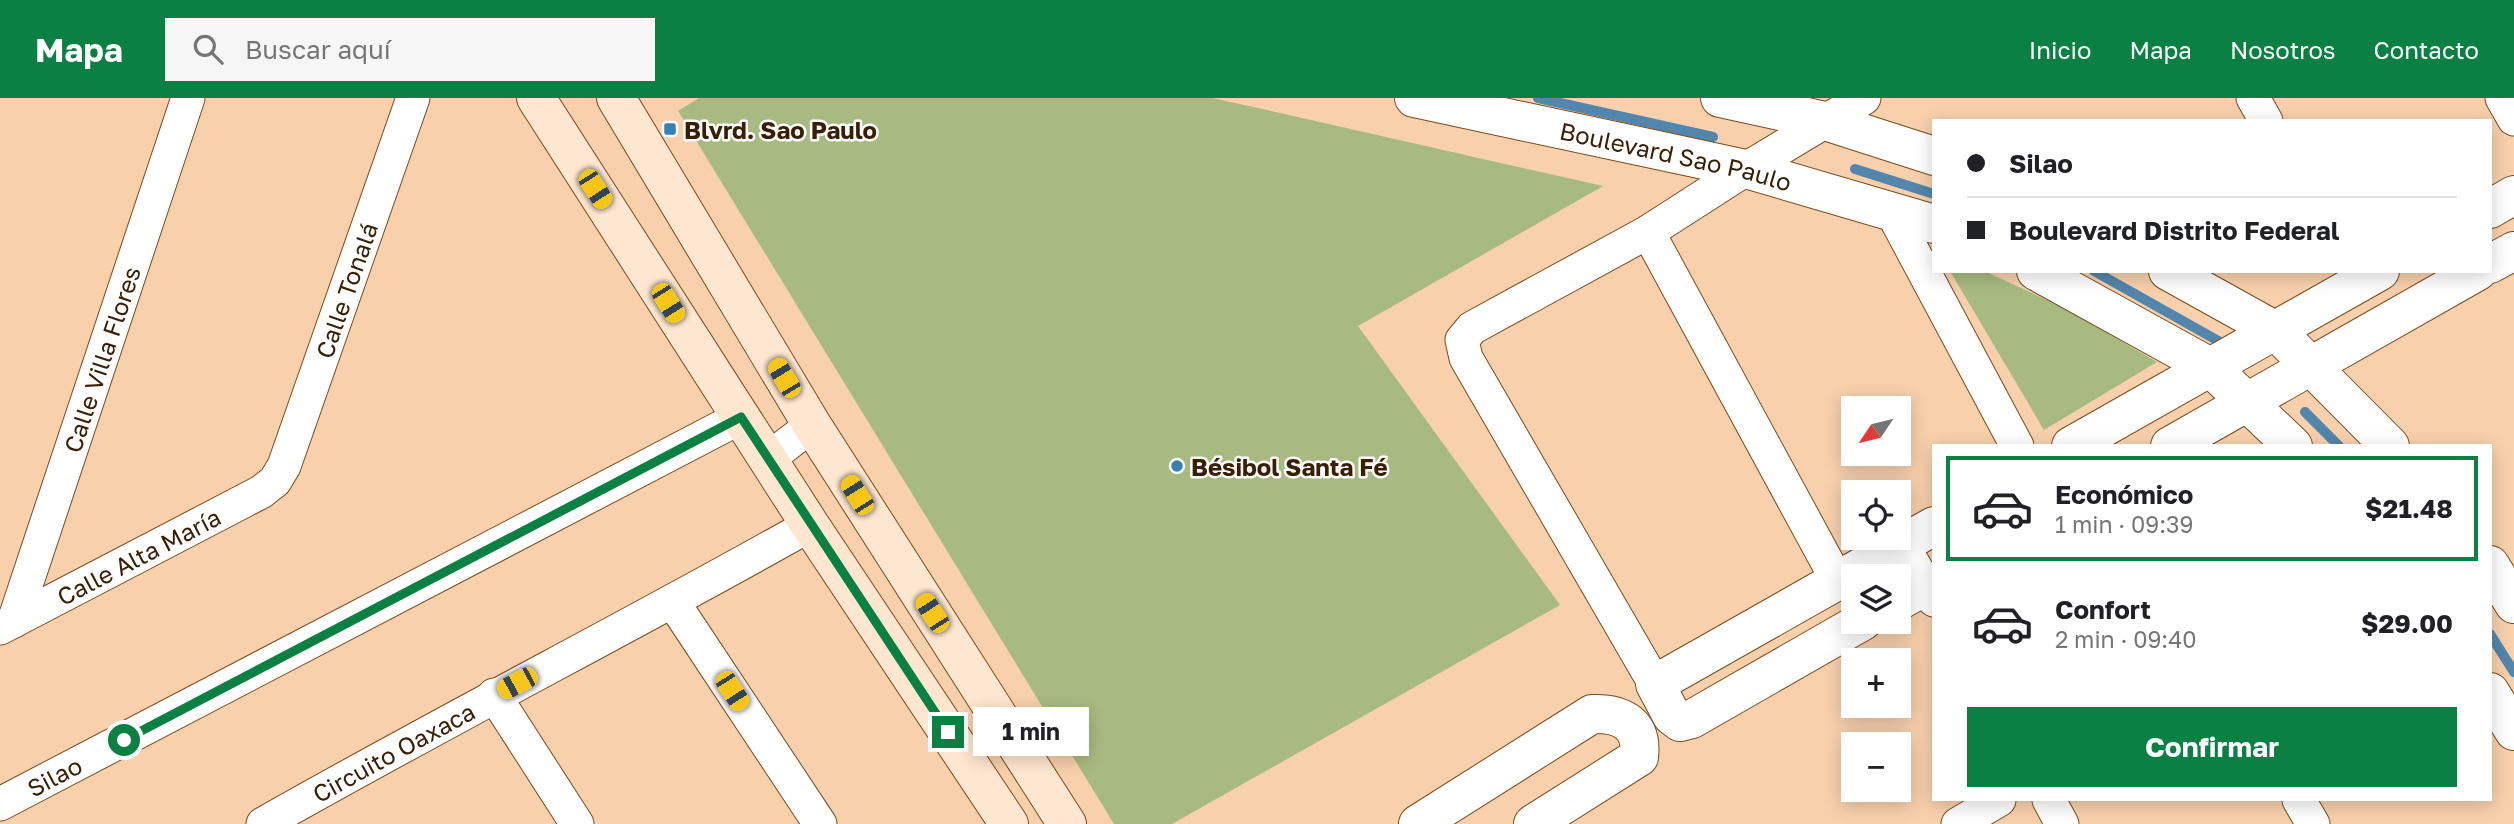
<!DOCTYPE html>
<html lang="es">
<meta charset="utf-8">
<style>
body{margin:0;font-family:"Golos Text",sans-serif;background:#f6f6f6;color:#202124;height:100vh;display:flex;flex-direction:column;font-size:26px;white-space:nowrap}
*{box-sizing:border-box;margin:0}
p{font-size:23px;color:#757577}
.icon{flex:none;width:38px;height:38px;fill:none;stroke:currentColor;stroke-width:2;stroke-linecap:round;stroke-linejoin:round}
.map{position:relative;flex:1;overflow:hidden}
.panel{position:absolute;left:1932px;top:346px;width:560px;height:357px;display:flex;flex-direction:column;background:#fff;border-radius:0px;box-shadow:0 4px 18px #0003}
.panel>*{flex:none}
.top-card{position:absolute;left:1932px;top:21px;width:560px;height:154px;border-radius:0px;box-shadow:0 4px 18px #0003;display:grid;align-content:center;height:154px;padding:0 35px;background:#fff}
.needle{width:46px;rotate:235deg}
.fabs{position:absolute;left:1841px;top:298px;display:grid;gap:14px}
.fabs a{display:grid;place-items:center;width:70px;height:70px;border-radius:0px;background:#fff;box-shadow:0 4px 18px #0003;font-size:35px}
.end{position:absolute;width:32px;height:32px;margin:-16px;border:9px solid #0b8043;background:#fff;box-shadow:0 0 0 4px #fff}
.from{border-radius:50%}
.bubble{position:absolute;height:49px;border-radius:0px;background:#fff;box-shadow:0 4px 18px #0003;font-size:23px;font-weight:700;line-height:49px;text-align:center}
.car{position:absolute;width:21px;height:42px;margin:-21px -10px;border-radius:9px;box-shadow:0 0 5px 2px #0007;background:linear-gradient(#f5c518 24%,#345 0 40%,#f5c518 0 76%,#345 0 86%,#f5c518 0)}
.top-card b{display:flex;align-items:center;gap:24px;height:66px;font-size:26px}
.top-card b+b{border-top:2px solid #e0e0e0}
.top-card i{width:18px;height:18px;background:#202124}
ul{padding:12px 0 0;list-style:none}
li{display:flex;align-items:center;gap:21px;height:105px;margin:0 14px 10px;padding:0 21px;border:4px solid transparent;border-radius:0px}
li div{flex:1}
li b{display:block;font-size:26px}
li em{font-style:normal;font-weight:700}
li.selected{border-color:#0b8043}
li>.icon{width:63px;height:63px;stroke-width:1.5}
.cta{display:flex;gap:14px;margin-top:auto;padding:14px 35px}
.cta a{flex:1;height:80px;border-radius:0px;background:#0b8043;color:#fff;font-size:28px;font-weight:700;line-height:80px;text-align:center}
header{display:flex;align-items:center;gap:42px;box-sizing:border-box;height:98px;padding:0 35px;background:#0b8043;color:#fff}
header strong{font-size:33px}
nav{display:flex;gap:38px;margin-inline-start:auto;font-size:24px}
.search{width:490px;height:63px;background:#f6f6f6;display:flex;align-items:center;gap:18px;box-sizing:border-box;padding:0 24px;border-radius:0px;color:#757577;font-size:26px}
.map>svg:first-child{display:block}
</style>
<header>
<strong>Mapa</strong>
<div class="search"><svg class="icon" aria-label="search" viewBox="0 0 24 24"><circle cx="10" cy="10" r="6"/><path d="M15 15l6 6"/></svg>Buscar aquí</div>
<nav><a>Inicio</a><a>Mapa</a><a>Nosotros</a><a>Contacto</a></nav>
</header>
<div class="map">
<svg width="2514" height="726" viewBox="0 0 2514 726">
<rect width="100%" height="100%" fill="#f8d0ac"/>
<path fill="#a7bb80" d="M699,0H1213L1603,88L1358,228L1560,507L1172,726H1114L678,13Z
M1950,173H1984L2062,209L2157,264L2044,332Z"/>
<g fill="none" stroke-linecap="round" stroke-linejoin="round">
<path stroke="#5286ac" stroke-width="10" d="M1538,0L1713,39
M1855,71L1934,96
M2094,173L2222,245
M2305,314L2339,348
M2490,536L2514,574"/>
<g stroke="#784b1a" stroke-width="35">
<g id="minor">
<path d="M2253,0L2266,23"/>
<path d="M2502,0L2514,21"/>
<path d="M1892,114L2017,348"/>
<path d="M1648,134L1837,482"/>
<path d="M768,361L812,327"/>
<path d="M1902,446L1934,502"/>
<path d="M673,504L820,726"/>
<path id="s1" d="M14,523L188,0"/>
<path id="s2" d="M0,530L261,394L275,383L284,368L413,0"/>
<path d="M1655,586L1466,260L1462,242L1472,230L1648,134L1746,71L1864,0"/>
<path d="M494,597L577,726"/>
<path d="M2049,702L2062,726"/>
<path d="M2299,702L2313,726"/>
<path id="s3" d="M0,706L741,319"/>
<path id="s4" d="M263,726C444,623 629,529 810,427"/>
<path d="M1958,726L1999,702"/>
</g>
</g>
<g stroke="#784b1a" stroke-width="40">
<g id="tertiary">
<path id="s5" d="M1414,0L1746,71L1934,126"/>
<path d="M1720,0L1825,23L1934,58"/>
<path d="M2490,111L2514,97"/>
<path d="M2490,166L2514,153"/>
<path d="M2036,173L2210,269L2293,348"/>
<path d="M2168,173L2276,233L2390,348"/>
<path d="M2071,348L2380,173"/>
<path d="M2170,348L2478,173"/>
<path d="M2490,467L2514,506"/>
<path d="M1899,503L1934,483"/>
<path d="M1863,523L1692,621L1680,624L1672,618L1655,586L1934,428"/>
<path d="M2490,594L2514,633"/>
<path d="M1418,726L1592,616C1622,615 1643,626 1639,659L1533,726"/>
</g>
</g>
<g stroke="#784b1a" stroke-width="40">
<path id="secondary" d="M536,0L810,427L1009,726
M616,0L812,327L1067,726"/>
</g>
<use href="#minor" stroke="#fff" stroke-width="33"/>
<use href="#tertiary" stroke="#fff" stroke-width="38"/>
<use href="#secondary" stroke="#fee7d0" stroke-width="38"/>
</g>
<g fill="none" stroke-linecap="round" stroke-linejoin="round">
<path stroke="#0b8043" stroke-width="9" d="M124,642L741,319L948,634"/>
</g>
<g fill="#387fb4" stroke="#fafafa" stroke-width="2.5">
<rect x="663" y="24" width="14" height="14" rx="3.5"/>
<circle cx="1177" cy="368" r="7"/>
</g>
<g text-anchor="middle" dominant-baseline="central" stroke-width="5" stroke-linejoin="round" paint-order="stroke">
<g font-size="24" font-weight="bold" fill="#381f04" stroke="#fafafa" text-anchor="start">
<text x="684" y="31">Blvrd. Sao Paulo</text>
<text x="1191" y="368">Bésibol Santa Fé</text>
</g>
<g font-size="24" fill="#381f04" stroke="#fafafa">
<text stroke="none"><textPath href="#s5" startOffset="268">Boulevard Sao Paulo</textPath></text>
<text stroke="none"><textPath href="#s2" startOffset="516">Calle Tonalá</textPath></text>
<text stroke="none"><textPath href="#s1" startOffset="276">Calle Villa Flores</textPath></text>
<text stroke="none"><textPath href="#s2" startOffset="156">Calle Alta María</textPath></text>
<text stroke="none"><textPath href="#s4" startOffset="149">Circuito Oaxaca</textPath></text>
<text stroke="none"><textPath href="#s3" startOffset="61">Silao</textPath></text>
</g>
</g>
</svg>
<div class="fabs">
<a><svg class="needle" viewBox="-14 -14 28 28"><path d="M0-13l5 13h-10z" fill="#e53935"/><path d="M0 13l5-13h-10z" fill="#757577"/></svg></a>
<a><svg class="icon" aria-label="locate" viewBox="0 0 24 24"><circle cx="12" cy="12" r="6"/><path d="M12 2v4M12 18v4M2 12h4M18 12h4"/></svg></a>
<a><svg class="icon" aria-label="layers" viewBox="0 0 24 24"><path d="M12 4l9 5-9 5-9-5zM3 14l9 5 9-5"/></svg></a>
<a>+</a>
<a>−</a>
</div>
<i class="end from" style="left:124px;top:642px"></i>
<i class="end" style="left:948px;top:634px"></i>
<div class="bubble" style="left:973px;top:609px;width:116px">1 min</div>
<i class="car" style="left:595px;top:91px;rotate:147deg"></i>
<i class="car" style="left:668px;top:205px;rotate:148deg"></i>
<i class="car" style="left:784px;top:280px;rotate:329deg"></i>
<i class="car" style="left:857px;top:397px;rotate:328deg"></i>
<i class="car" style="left:932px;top:515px;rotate:327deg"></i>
<i class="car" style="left:517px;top:585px;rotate:242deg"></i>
<i class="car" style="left:732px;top:593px;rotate:147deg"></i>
<div class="top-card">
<b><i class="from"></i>Silao</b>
<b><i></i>Boulevard Distrito Federal</b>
</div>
<section class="panel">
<ul>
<li class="selected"><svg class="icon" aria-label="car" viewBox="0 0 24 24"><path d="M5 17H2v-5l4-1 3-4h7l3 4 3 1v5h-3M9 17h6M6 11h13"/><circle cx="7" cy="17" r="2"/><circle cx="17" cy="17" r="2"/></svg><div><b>Económico</b><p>1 min · 09:39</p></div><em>$21.48</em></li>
<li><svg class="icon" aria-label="car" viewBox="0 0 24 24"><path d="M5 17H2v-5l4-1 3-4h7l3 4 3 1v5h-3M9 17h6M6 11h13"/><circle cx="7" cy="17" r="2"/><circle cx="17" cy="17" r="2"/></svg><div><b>Confort</b><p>2 min · 09:40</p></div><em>$29.00</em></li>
</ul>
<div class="cta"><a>Confirmar</a></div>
</section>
</div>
